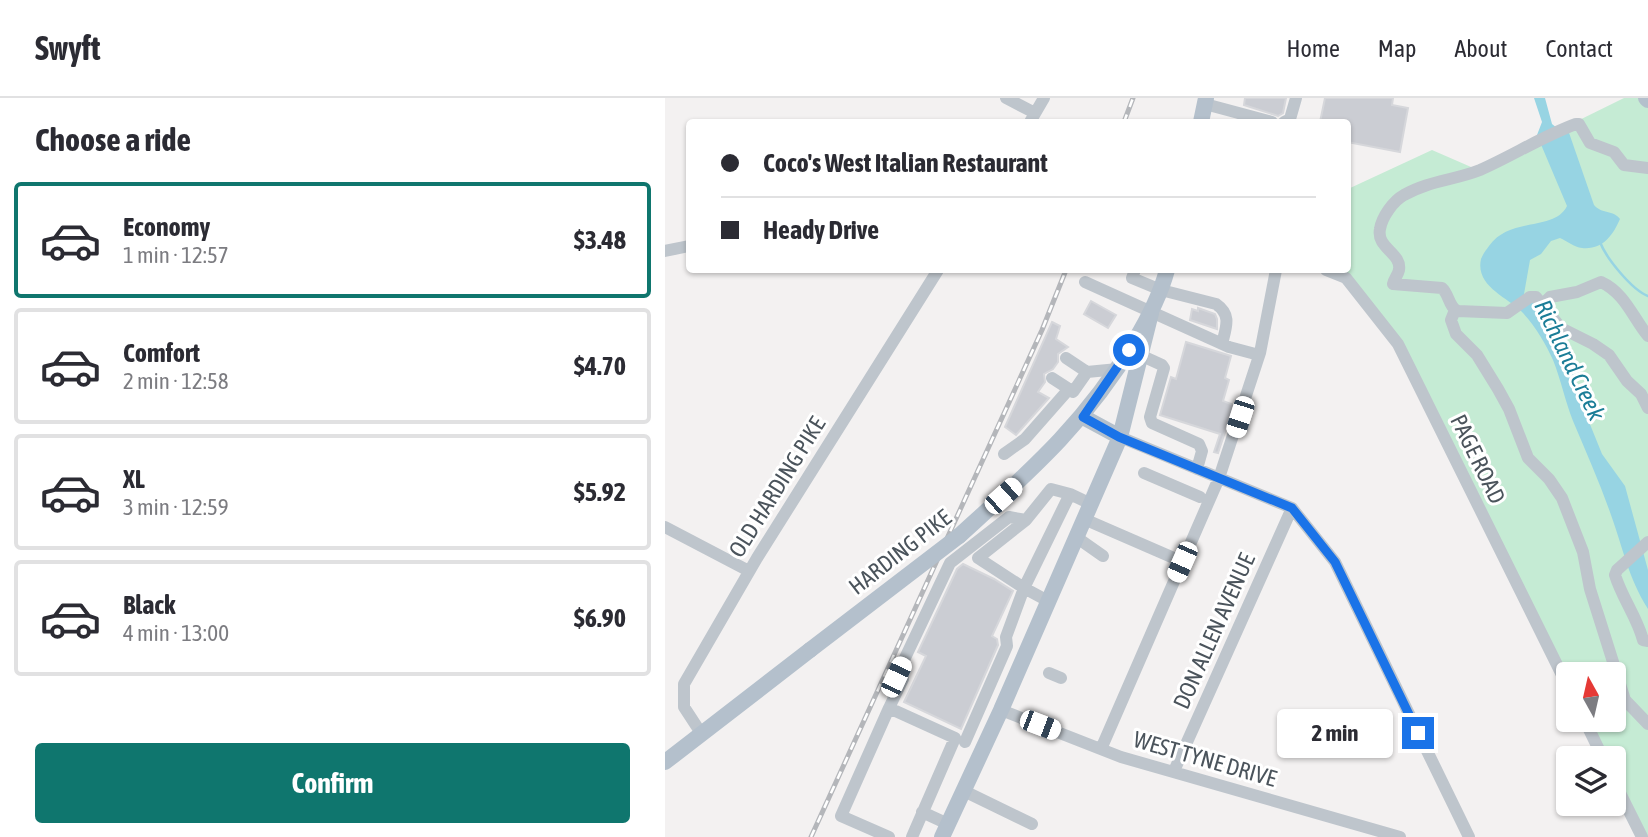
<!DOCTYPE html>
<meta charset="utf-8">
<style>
body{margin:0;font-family:"Asap Condensed",sans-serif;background:#f2f2f3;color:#2b2b33;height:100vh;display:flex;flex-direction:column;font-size:26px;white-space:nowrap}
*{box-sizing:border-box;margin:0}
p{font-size:23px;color:#7c7c81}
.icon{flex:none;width:38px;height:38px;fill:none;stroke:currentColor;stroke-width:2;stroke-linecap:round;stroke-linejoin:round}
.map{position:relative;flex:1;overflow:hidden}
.details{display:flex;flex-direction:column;background:#fff;width:665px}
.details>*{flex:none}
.banner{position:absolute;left:21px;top:21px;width:665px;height:154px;border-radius:7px;box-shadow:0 2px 5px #0004;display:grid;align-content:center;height:154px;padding:0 35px;background:#fff}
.needle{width:46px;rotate:352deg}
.fabs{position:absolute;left:891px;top:564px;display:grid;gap:14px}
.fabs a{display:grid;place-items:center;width:70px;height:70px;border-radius:7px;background:#fff;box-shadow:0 2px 5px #0004;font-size:35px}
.end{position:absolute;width:32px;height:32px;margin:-16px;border:9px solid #1a73e8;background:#fff;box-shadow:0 0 0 4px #fff}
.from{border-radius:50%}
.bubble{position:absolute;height:49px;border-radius:7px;background:#fff;box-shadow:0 2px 5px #0004;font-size:23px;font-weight:700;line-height:49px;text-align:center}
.car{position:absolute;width:21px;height:42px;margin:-21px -10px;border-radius:9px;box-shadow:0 0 5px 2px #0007;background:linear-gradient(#fff 24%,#345 0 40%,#fff 0 76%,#345 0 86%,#fff 0)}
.banner b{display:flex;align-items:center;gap:24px;height:66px;font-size:26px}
.banner b+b{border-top:2px solid #e1e1e2}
.banner i{width:18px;height:18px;background:#2b2b33}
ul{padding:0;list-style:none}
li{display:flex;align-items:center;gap:21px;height:116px;margin:0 14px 10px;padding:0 21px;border:4px solid #e1e1e2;border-radius:7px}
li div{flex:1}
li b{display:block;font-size:26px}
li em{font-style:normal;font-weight:700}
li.selected{border-color:#0f766e}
li>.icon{width:63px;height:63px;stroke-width:1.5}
h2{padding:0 35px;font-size:32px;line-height:84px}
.action{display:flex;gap:14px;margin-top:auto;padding:14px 35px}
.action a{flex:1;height:80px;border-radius:7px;background:#0f766e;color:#fff;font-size:28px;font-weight:700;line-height:80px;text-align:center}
header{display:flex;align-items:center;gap:42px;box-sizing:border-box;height:98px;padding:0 35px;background:#fff;border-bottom:2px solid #e1e1e2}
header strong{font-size:33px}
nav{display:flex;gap:38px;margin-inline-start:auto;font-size:24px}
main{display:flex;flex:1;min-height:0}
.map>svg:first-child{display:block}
</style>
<header>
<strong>Swyft</strong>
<nav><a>Home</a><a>Map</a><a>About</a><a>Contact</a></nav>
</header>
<main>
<section class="details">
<h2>Choose a ride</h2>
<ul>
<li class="selected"><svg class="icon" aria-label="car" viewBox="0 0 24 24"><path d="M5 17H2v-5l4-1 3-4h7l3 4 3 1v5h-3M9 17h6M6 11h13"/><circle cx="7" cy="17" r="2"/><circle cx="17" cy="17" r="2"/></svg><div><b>Economy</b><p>1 min · 12:57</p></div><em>$3.48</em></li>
<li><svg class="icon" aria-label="car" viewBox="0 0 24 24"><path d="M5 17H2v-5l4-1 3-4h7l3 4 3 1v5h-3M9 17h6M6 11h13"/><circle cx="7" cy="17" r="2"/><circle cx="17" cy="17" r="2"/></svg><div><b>Comfort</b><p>2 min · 12:58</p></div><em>$4.70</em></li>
<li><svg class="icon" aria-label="car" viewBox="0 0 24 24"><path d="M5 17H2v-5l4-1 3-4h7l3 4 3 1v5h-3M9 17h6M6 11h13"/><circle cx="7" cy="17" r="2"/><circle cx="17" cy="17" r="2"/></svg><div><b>XL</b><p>3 min · 12:59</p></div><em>$5.92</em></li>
<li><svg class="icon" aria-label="car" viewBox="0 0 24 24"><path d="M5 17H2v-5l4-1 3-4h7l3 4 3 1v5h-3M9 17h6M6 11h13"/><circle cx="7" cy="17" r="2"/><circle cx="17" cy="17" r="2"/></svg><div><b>Black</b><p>4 min · 13:00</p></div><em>$6.90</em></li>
</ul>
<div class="action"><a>Confirm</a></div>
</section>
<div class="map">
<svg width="983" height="739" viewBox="0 0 983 739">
<rect width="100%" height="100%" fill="#f3f1f1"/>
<path fill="#c5ebd4" d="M959,0H983V739L949,681L948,660H938L919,621H948V576H903L733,246L666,172H682L683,91L767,52L813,72Z"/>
<path fill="#97d4e3" d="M869,0H880L887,26L892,30L902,29L929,107C936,116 949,112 955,121C948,137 938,152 917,150C909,149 902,143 895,140L886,143L876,156L865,162L859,196L866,201L889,234L909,274L920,314L937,356L960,388L983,472V511C963,479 958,450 946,417C935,385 921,354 908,323C900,303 896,282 888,262C881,246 869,226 856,213C842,199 810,188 816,161C818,156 821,152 824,148C845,118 889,134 902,108L872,37L877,24Z"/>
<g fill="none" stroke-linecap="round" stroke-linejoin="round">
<path stroke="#97d4e3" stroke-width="2.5" d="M935,144C941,160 967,192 983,198"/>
</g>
<path fill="#cbcdd3" stroke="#d6d7db" stroke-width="2" d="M580,0H621L618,15L613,18L579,7Z
M660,0H728L727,7L743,10L735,54L682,44V24H655Z
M426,203L451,217L443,230L419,216Z
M533,210L550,216L552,221V231L525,222L527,211L533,213Z
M387,224L395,228L391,241L403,249L393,256V264L388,271L379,276L380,284L373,294L384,300L351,337L340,329Z
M521,244L566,258L560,280L564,282L558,303L569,307L553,355L549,354L555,336L495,317L506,279L511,281Z
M298,466L329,481L348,493L327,538L332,541L333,547L296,631L239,604L261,558L253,554L292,471Z"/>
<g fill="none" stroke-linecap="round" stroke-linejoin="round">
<path stroke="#bec5cc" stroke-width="12" d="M341,0L370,15
M540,6L607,24
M365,24L379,0
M619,24L625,21L631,0
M983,70L959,67L949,54L925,45L914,26H911C878,38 847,58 815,72C790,82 763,83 739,97C728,103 717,119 715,131C711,150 737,155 734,172C733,177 729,181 728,186L777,190C784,196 784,210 793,213L842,215L865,199H871L896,230L928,246L944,257L962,283L976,296L983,310
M0,153L24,148
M470,172L467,180L496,192L551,206C567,217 561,229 557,246
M661,172L681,180L733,246L903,589
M420,184L564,249L594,257
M879,208L880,204L885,199L912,194L936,184C960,195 968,220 983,238
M790,212L786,222L791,236L812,257L833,291L844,311L863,360L884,381L897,400L918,454L925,491L960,602L983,626
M475,257L497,267L499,270L485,319L487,325L534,346L537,353L532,371
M422,274L453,271
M387,280L404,291
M455,339L627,410L670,464L804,739
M339,356L360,341L404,291L408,294L422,274L401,260
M479,375L535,399
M419,421L518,464
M361,422L386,391L405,396
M0,429L84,473
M411,439L438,458
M983,444L952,472L950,477C957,500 972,519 978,542L983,543
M383,503L359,490L405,396L426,406
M384,575L396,580
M224,610L238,581L231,579L285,465L344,419L361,422L313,460L359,490L341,539L342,548L300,644
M336,612L456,659L735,739
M919,621L938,660
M36,635L19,609V586L92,460L273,172
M436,651L554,380L595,255L611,172
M509,673L627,410
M948,681L977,739
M299,693L367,726
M257,714L283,726
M224,739L176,718L224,610L290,640L247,739"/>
<path stroke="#b4c0cc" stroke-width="16" d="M981,0L983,2
M536,24L541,0
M418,319L455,339
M294,438C363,375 420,326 469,244C483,221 495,198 502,172
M0,664L145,552
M277,739L336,612L455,339L486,215"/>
<g stroke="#b4b6ba" stroke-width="5">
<path id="rail" d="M459,24L468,0
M146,739L377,232L401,172"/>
</g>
<use href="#rail" stroke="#fff" stroke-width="2.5" stroke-dasharray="8" stroke-linecap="butt"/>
<path stroke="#b4c0cc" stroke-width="16" d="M145,552L294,438"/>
</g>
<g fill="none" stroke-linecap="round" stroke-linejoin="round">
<path stroke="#1a73e8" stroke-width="9" d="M464,252L418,319L454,339L627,410L670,464L753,635"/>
</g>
<g text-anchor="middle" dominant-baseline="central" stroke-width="6" stroke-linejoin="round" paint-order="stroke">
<g font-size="23" fill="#4b545c" stroke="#fff">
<text transform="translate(813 361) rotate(64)">PAGE ROAD</text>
<text transform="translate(112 389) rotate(-58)">OLD HARDING PIKE</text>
<text transform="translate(235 454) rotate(-38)">HARDING PIKE</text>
<text transform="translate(549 533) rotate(-66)">DON ALLEN AVENUE</text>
<text transform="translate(540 661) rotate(16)">WEST TYNE DRIVE</text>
</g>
<g font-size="24" font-style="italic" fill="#1b7d97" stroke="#fff">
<text transform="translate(905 262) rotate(64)">Richland Creek</text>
</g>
</g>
</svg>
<div class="fabs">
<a><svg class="needle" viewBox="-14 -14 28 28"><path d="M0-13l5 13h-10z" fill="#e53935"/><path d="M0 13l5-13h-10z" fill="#7c7c81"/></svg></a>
<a><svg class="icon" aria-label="layers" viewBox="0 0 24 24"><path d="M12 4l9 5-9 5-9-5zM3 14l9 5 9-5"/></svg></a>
</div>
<i class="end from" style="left:464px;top:252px"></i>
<i class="end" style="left:753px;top:635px"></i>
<div class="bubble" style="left:612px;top:611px;width:116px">2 min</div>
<i class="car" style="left:575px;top:319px;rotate:198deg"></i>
<i class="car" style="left:338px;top:398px;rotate:48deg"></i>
<i class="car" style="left:517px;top:464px;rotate:204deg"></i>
<i class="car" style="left:231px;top:579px;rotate:25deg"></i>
<i class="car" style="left:375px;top:627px;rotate:111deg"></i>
<div class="banner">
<b><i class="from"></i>Coco's West Italian Restaurant</b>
<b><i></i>Heady Drive</b>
</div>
</div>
</main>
